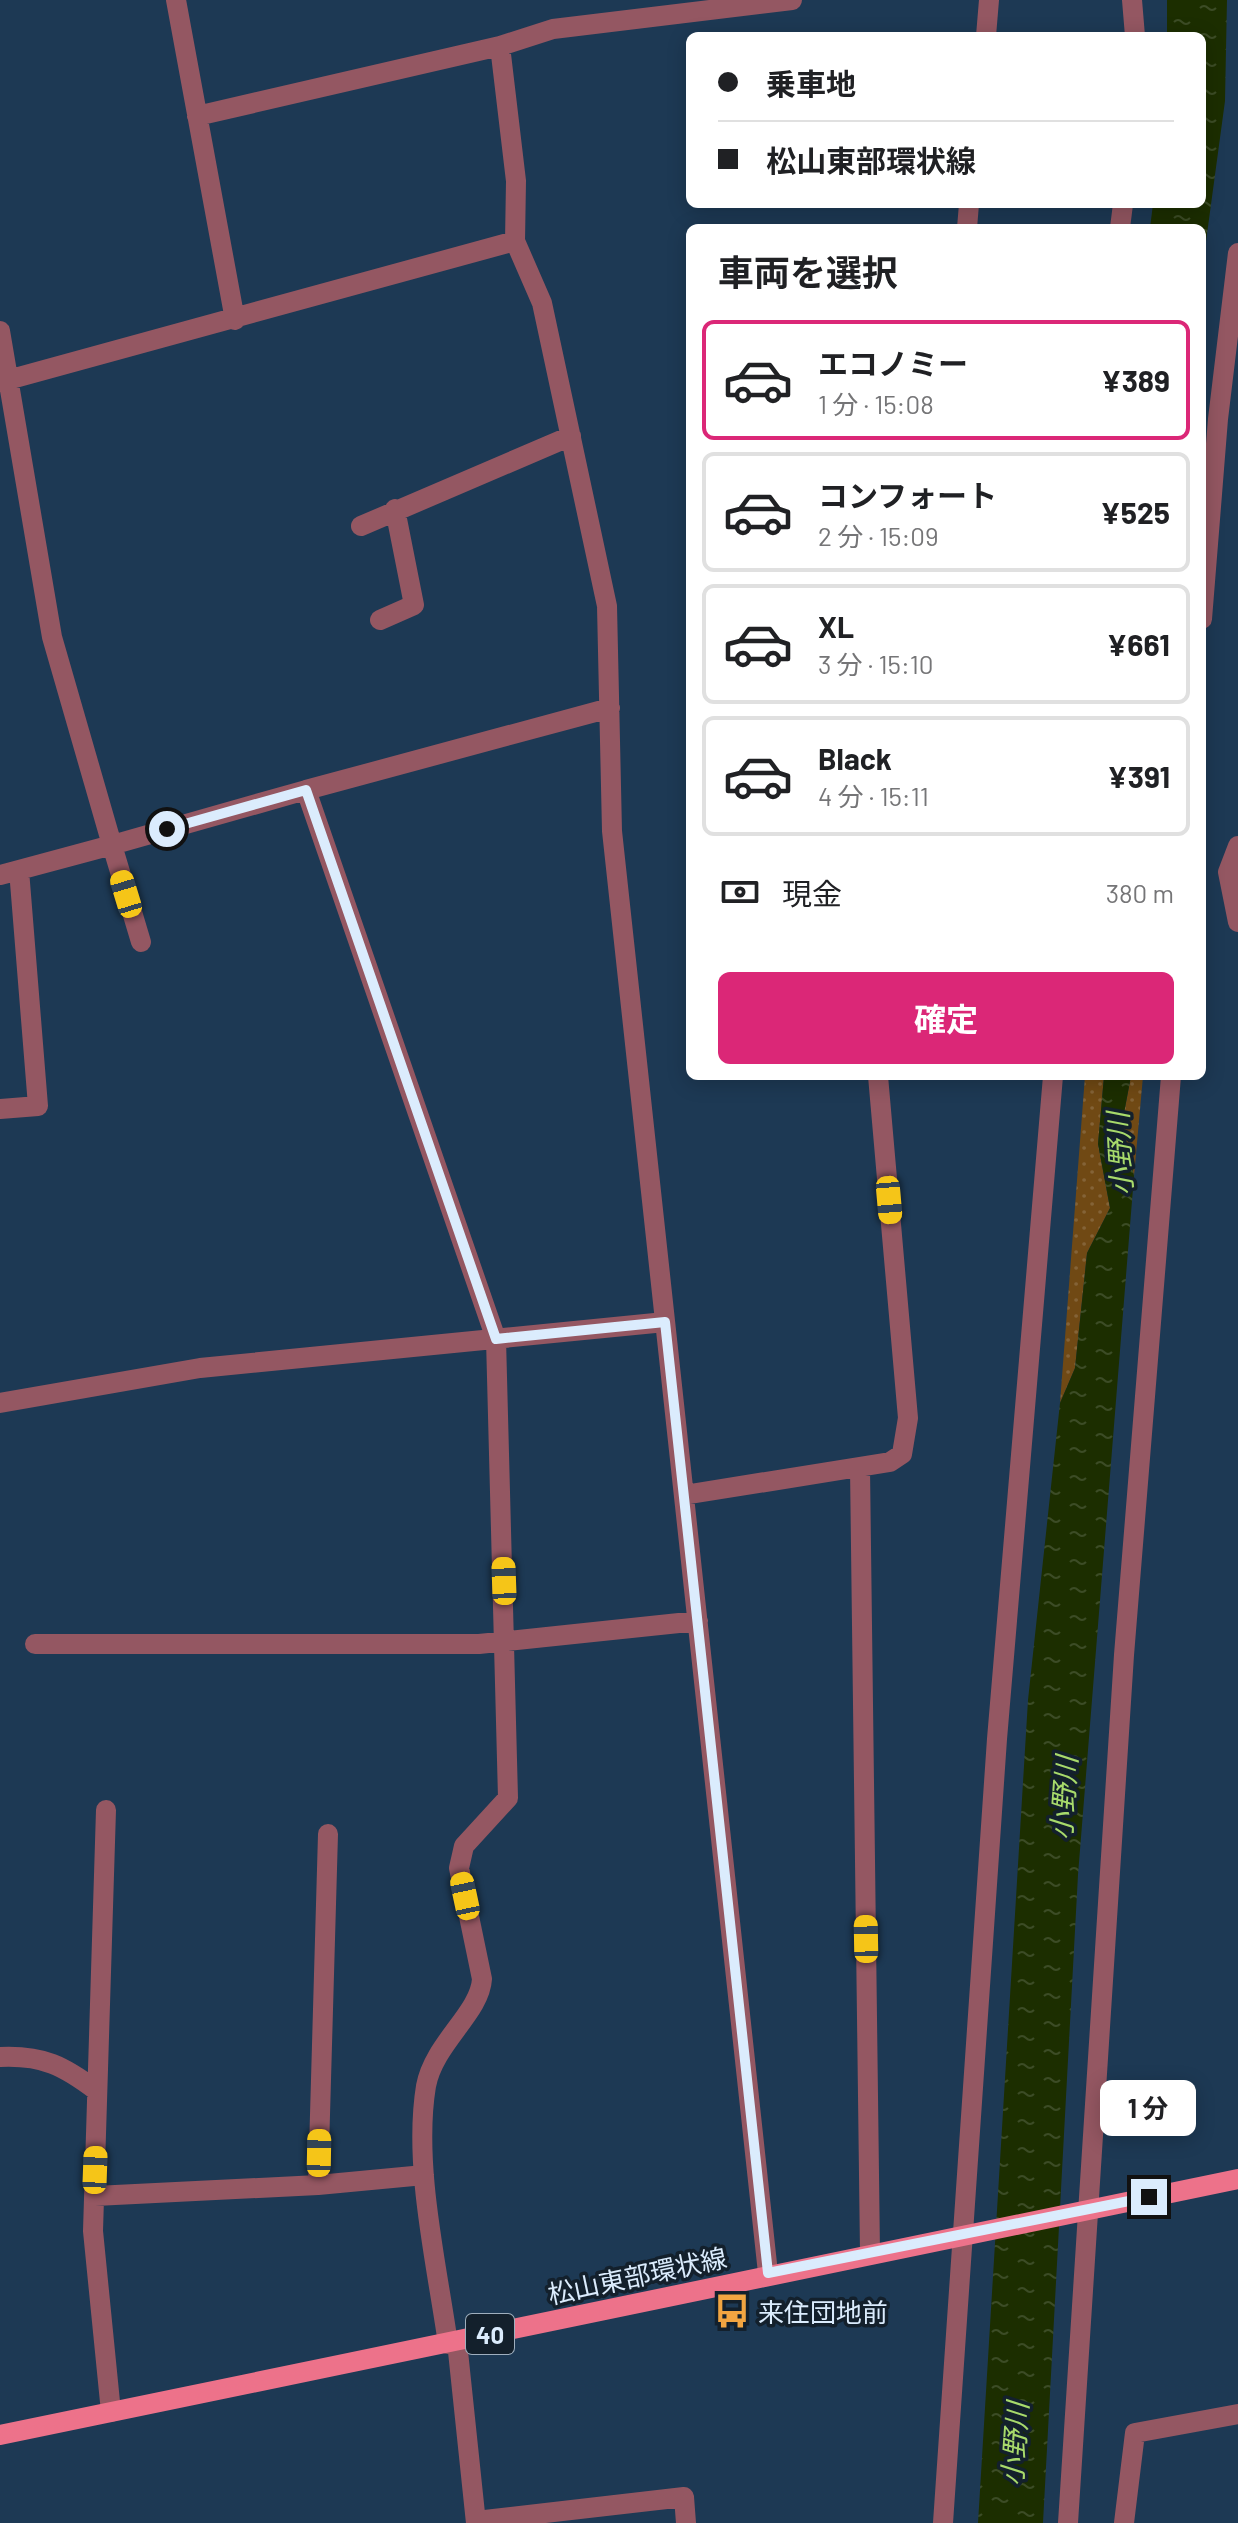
<!DOCTYPE html>
<html lang="ja">
<meta charset="utf-8">
<style>
body{margin:0;font-family:Barlow,"Noto Sans JP",sans-serif;background:#f6f6f6;color:#202124;height:100vh;display:flex;flex-direction:column;font-size:30px;white-space:nowrap}
*{box-sizing:border-box;margin:0}
p{font-size:26px;color:#757577}
.icon{flex:none;width:44px;height:44px;fill:none;stroke:currentColor;stroke-width:2;stroke-linecap:round;stroke-linejoin:round}
.map{position:relative;flex:1;overflow:hidden}
.drawer{position:absolute;left:686px;top:224px;width:520px;height:856px;display:flex;flex-direction:column;background:#fff;border-radius:12px;box-shadow:0 4px 20px #0003}
.drawer>*{flex:none}
.top-card{position:absolute;left:686px;top:32px;width:520px;height:176px;border-radius:12px;box-shadow:0 4px 20px #0003;display:grid;align-content:center;height:176px;padding:0 32px;background:#fff}
.end{position:absolute;width:36px;height:36px;margin:-18px;border:10px solid #dbecfd;background:#111;box-shadow:0 0 0 4px #111}
.from{border-radius:50%}
.bubble{position:absolute;height:56px;border-radius:12px;background:#fff;box-shadow:0 4px 20px #0003;font-size:26px;font-weight:700;line-height:56px;text-align:center}
.car{position:absolute;width:24px;height:48px;margin:-24px -12px;border-radius:10px;box-shadow:0 0 6px 2px #0007;background:linear-gradient(#f5c518 24%,#345 0 40%,#f5c518 0 76%,#345 0 86%,#f5c518 0)}
.top-card b{display:flex;align-items:center;gap:28px;height:76px;font-size:30px}
.top-card b+b{border-top:2px solid #e0e0e0}
.top-card i{width:20px;height:20px;background:#202124}
ul{padding:0;list-style:none}
li{display:flex;align-items:center;gap:24px;height:120px;margin:0 16px 12px;padding:0 16px;border:4px solid #e0e0e0;border-radius:12px}
li div{flex:1}
li b{display:block;font-size:30px}
li em{font-style:normal;font-weight:700}
li.current{border-color:#db2777}
li>.icon{width:72px;height:72px;stroke-width:1.5}
h2{padding:0 32px;font-size:36px;line-height:96px}
.pay{display:flex;align-items:center;gap:20px;height:88px;padding:0 32px;font-size:30px}
.pay p{margin-inline-start:auto}
.cta{display:flex;gap:16px;margin-top:auto;padding:16px 32px}
.cta a{flex:1;height:92px;border-radius:12px;background:#db2777;color:#fff;font-size:32px;font-weight:700;line-height:92px;text-align:center}
.map>svg:first-child{display:block}
</style>
<div class="map">
<svg width="1238" height="2523" viewBox="0 0 1238 2523">
<defs>
<pattern id="grass-dots" width="8" height="8" patternUnits="userSpaceOnUse" patternTransform="scale(2)"><rect width="8" height="8" fill="#704914"/><path d="M2 2h.1M6 6h.1" fill="none" stroke="#846337" stroke-width="1.8" stroke-linecap="round"/></pattern>
<pattern id="water-ripples" width="26" height="14" patternUnits="userSpaceOnUse" patternTransform="scale(2)"><rect width="26" height="14" fill="#1c2e00"/><path d="M2 4q2-2 4 0t4 0M15 11q2-2 4 0t4 0" fill="none" stroke="#3c4c26"/></pattern>
</defs>
<rect width="100%" height="100%" fill="#1d3954"/>
<path fill="url(#grass-dots)" d="M1085,1076H1104L1098,1144L1110,1208L1087,1253L1075,1368L1060,1403Z
M1131,1076H1143L1134,1176L1122,1124Z"/>
<path fill="url(#water-ripples)" d="M1167,0H1227L1225,101L1202,271V228H1150L1153,204H1202V36H1167Z
M1104,1076H1131L1122,1124L1134,1176L1078,1875L1043,2523H978L1028,1700L1060,1403L1075,1368L1087,1253L1110,1208L1098,1144Z"/>
<g fill="none" stroke-linecap="round" stroke-linejoin="round">
<path stroke="#945762" stroke-width="20" d="M176,0L235,320
M1132,0L1135,36
M986,36L989,0
M197,116L500,46
M967,228L969,204
M1120,228L1123,204
M0,331L52,637L112,845L306,790L496,1339L508,1798L464,1846L459,1868L482,1979C480,2013 434,2043 426,2086C413,2165 437,2265 448,2344
M0,382L515,241
M361,526L571,436
M1202,619L1218,419L1238,253
M380,620L414,605L395,509
M306,790L610,708
M1238,846L1228,872L1238,922
M0,875L112,845L141,942
M0,1109L38,1106L19,870
M0,1403L200,1368L665,1322
M860,1468L870,2253
M684,1495L890,1462L902,1454L908,1418L878,1076
M35,1644H479L698,1621
M106,1810L93,2231L111,2412
M0,2057C43,2055 64,2066 97,2091
M318,2185L328,1834
M95,2196L318,2185L424,2175
M768,2273L612,831L607,606L542,303L515,241L516,181L500,46L553,29L792,0
M457,2342L476,2523
M476,2521L684,2497L686,2523
M943,2523L997,1739L1053,1076
M1068,2523L1124,1655L1171,1076
M1124,2523L1135,2433L1238,2414"/>
<path stroke="#ed728a" stroke-width="20" d="M0,2435C413,2351 825,2261 1238,2179"/>
</g>
<g fill="none" stroke-linecap="round" stroke-linejoin="round">
<path stroke="#dbecfd" stroke-width="10" d="M167,829L306,790L496,1339L665,1322L768,2273L1149,2197"/>
</g>
<defs>
<g id="bus-bare" transform="scale(2.76)"><path d="M-5-6H5V4H4V6H2V4H-2V6H-4V4H-5ZM-3.5-4V0h7V-4ZM-3.5 1.2v1.5H-2V1.2ZM2 1.2v1.5H3.5V1.2Z" fill="#f2a541" stroke="#13202c" stroke-width="2.5" paint-order="stroke"/></g>
</defs>
<g fill-rule="evenodd">
<use href="#bus-bare" x="732" y="2311"/>
</g>
<g text-anchor="middle" dominant-baseline="central" stroke-width="7" stroke-linejoin="round" paint-order="stroke">
<rect fill="#13202c" stroke="#9fafbe" stroke-width="2" x="466" y="2314" width="48" height="40" rx="6"/>
<g font-size="24" font-weight="bold" fill="#dbecfd">
<text x="490" y="2334">40</text>
</g>
<g font-size="26" fill="#dbecfd" stroke="#13202c">
<text transform="translate(637 2275) rotate(-12)">松山東部環状線</text>
</g>
<g font-size="26" fill="#dbecfd" stroke="#13202c" text-anchor="start">
<text x="758" y="2311">来住団地前</text>
</g>
<g font-size="28" font-style="italic" fill="#a8da6b" stroke="#13202c">
<text transform="translate(1119 1154) rotate(-93)">小野川</text>
<text transform="translate(1063 1798) rotate(-86)">小野川</text>
<text transform="translate(1014 2444) rotate(-86)">小野川</text>
</g>
</g>
</svg>
<i class="end from" style="left:167px;top:829px"></i>
<i class="end" style="left:1149px;top:2197px"></i>
<div class="bubble" style="left:1100px;top:2080px;width:96px">1 分</div>
<i class="car" style="left:126px;top:894px;rotate:343deg"></i>
<i class="car" style="left:889px;top:1200px;rotate:175deg"></i>
<i class="car" style="left:504px;top:1581px;rotate:358deg"></i>
<i class="car" style="left:465px;top:1896px;rotate:348deg"></i>
<i class="car" style="left:866px;top:1939px;rotate:359deg"></i>
<i class="car" style="left:319px;top:2153px;rotate:1deg"></i>
<i class="car" style="left:95px;top:2170px;rotate:2deg"></i>
<div class="top-card">
<b><i class="from"></i>乗車地</b>
<b><i></i>松山東部環状線</b>
</div>
<section class="drawer">
<h2>車両を選択</h2>
<ul>
<li class="current"><svg class="icon" aria-label="car" viewBox="0 0 24 24"><path d="M5 17H2v-5l4-1 3-4h7l3 4 3 1v5h-3M9 17h6M6 11h13"/><circle cx="7" cy="17" r="2"/><circle cx="17" cy="17" r="2"/></svg><div><b>エコノミー</b><p>1 分 · 15:08</p></div><em>¥389</em></li>
<li><svg class="icon" aria-label="car" viewBox="0 0 24 24"><path d="M5 17H2v-5l4-1 3-4h7l3 4 3 1v5h-3M9 17h6M6 11h13"/><circle cx="7" cy="17" r="2"/><circle cx="17" cy="17" r="2"/></svg><div><b>コンフォート</b><p>2 分 · 15:09</p></div><em>¥525</em></li>
<li><svg class="icon" aria-label="car" viewBox="0 0 24 24"><path d="M5 17H2v-5l4-1 3-4h7l3 4 3 1v5h-3M9 17h6M6 11h13"/><circle cx="7" cy="17" r="2"/><circle cx="17" cy="17" r="2"/></svg><div><b>XL</b><p>3 分 · 15:10</p></div><em>¥661</em></li>
<li><svg class="icon" aria-label="car" viewBox="0 0 24 24"><path d="M5 17H2v-5l4-1 3-4h7l3 4 3 1v5h-3M9 17h6M6 11h13"/><circle cx="7" cy="17" r="2"/><circle cx="17" cy="17" r="2"/></svg><div><b>Black</b><p>4 分 · 15:11</p></div><em>¥391</em></li>
</ul>
<div class="pay"><svg class="icon" aria-label="cash" viewBox="0 0 24 24"><path d="M3 7h18v10H3z"/><circle cx="12" cy="12" r="2"/></svg>現金<p>380 m</p></div>
<div class="cta"><a>確定</a></div>
</section>
</div>
